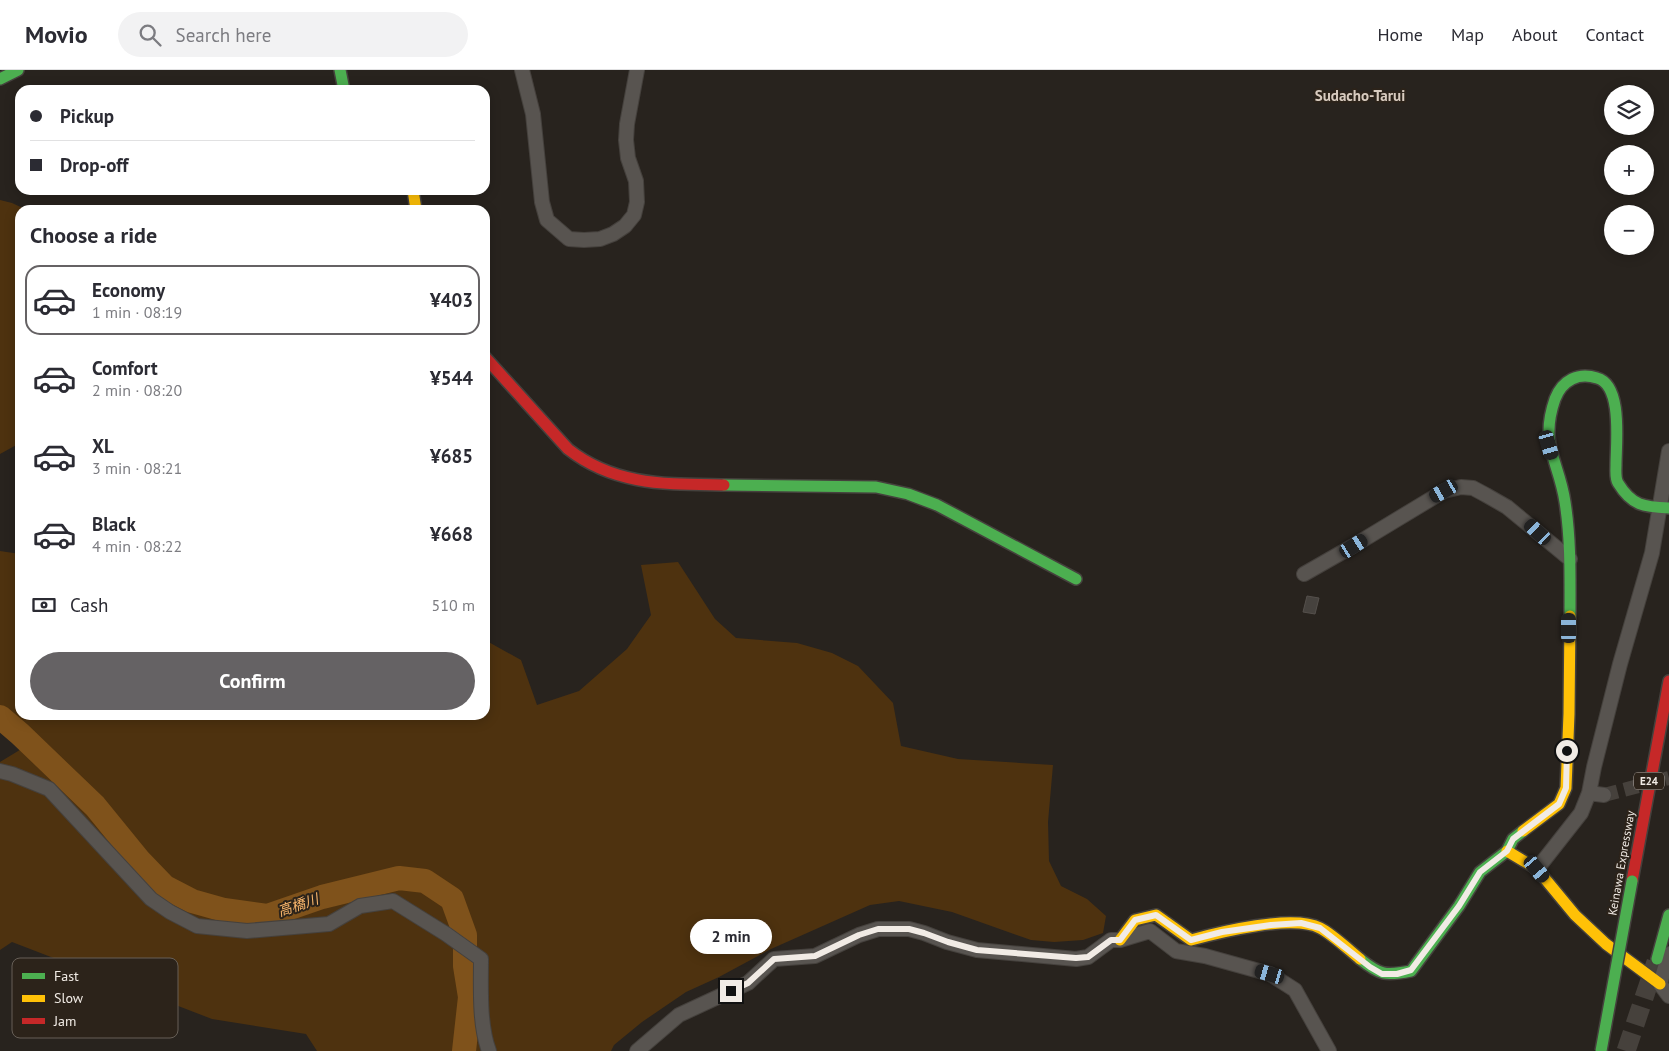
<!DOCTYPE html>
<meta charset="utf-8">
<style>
body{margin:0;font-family:"PT Sans","Noto Sans JP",sans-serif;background:#f2f2f3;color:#2b2b33;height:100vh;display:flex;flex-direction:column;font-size:19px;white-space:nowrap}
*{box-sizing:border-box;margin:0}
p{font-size:16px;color:#7c7c81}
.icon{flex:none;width:28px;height:28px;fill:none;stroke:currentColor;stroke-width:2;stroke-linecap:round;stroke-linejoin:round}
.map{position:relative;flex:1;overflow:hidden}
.sheet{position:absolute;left:15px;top:135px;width:475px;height:515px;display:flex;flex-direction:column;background:#fff;border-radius:15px;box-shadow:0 2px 12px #0003}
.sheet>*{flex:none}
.top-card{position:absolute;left:15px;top:15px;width:475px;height:110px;border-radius:15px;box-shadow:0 2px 12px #0003;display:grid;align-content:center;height:110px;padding:0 15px;background:#fff}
.buttons{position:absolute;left:1604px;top:15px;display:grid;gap:10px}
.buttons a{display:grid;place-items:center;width:50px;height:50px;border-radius:50%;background:#fff;box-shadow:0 2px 12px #0003;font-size:25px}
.end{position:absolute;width:22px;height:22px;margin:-11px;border:6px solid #f1ebe5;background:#111;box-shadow:0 0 0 2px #111}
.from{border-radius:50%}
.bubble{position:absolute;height:35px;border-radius:18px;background:#fff;box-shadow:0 2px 12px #0003;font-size:16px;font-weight:700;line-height:35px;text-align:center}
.car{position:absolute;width:15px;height:30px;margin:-15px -8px;border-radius:6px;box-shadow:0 0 4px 1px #0007;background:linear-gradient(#222 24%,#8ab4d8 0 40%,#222 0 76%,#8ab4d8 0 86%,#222 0)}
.top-card b{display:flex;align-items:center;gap:18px;height:48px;font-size:19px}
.top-card b+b{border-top:1px solid #e1e1e2}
.top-card i{width:12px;height:12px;background:#2b2b33}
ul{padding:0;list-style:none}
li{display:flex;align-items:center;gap:15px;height:70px;margin:0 10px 8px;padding:0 5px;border:2px solid transparent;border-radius:15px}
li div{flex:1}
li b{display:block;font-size:19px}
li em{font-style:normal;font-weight:700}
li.current{border-color:#656264}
li>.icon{width:45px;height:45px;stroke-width:1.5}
h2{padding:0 15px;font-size:22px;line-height:60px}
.pay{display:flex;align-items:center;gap:12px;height:55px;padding:0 15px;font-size:19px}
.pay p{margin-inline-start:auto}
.primary-button{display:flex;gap:10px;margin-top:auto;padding:10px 15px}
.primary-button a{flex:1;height:58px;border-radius:30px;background:#656264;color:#fff;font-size:20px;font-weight:700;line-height:58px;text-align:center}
header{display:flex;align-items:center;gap:30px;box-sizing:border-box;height:70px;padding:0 25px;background:#fff;border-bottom:1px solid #e1e1e2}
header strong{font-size:24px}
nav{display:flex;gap:28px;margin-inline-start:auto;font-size:18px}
.search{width:350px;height:45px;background:#f2f2f3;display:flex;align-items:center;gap:12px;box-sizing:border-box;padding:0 18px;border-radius:28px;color:#7c7c81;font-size:19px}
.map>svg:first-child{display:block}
</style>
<header>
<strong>Movio</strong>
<div class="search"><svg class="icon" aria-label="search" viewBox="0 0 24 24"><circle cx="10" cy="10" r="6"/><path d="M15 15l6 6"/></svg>Search here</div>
<nav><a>Home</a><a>Map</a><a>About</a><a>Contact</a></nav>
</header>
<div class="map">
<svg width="1669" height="981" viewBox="0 0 1669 981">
<rect width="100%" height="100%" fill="#28231e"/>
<path fill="#4e320f" d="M0,130L12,133L27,140H20V373L0,384Z
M0,481L20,484V645H485V570L521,590L537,635L579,621L627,579L651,545L641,495L678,492L715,549L736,568L797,573L832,583L858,596L893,633L901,676L958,689L1053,695L1048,752L1049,791L1061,816L1087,829L1106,846L1103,863L1083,870L1054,872L1031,870L952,842L899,831L870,835L771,879L719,907L686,922L642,952L614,975L611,981H317L306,964L212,949L12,872L0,880V692L23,678L0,659Z"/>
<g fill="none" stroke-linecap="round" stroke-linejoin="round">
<path stroke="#7f521b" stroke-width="24" d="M0,647L20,664L95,736L139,790L165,817L192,831L224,840L267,846L322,827L399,808L425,811L452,829L465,865V896L470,927L464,981"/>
</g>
<path fill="#46423e" stroke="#55504c" d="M1307,526L1319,528L1315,544L1303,542Z"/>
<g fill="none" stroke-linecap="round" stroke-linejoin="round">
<path stroke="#46413c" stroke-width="14" stroke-dasharray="14 7" stroke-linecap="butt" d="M1604,725L1669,708"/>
<path stroke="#46413c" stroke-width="19" stroke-dasharray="19 9" stroke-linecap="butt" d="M1626,981L1656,892"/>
<g stroke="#45413d" stroke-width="16">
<path id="street" d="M522,0L533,44L542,132L547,150L569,169L584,170L600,169L613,164L625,156L634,145L637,132L636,111L628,88L626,70L627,54L637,0
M1304,504L1353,476L1444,421L1461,417L1473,418L1486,425L1507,437L1570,489
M0,701L12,704L49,719L151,829L170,842L197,856L247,861L329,854L360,836L393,831L446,864L481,889C481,917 479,955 489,981
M1589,723L1604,725
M1537,799L1581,743L1589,723L1594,697L1620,594L1652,483L1669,381
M1669,884L1660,914L1669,926
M637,981L679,945L748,913L774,889L815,886L859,865L878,859H909L924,863L947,872L977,880L1076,889L1088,887L1111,870H1120L1150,861L1176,881L1205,886L1270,904L1295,920L1329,981"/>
</g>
<g stroke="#45413d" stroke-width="14">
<path id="fast" d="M340,0L344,20
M0,9L18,0
M724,415L876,417L908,424L937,435L1076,509
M1570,546C1570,508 1571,470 1565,432C1559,391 1539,375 1555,329C1558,321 1564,313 1572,309C1580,305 1588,305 1597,308C1623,315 1616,373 1616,395C1616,401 1615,408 1618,413C1632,436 1644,437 1669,438
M1360,889C1380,905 1385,906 1411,901L1459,836L1480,802L1507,781L1513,769L1523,761
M1657,889L1669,845"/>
</g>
<g stroke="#45413d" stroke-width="14">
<path id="slow" d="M413,120L416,140
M1523,761L1559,734L1566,718L1569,644L1570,546
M1507,781L1537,799L1575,845L1606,874L1660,914
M1120,870L1135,850L1156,845L1191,870C1220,862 1293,844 1320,858C1332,864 1349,880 1360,889"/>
</g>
<g stroke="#45413d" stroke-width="14">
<path id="jam" d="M485,287L568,379C615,416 667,414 724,415
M1632,811L1669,611"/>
</g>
<use href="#street" stroke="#585450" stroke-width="14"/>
<use href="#fast" stroke="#4caf50" stroke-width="11"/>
<use href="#slow" stroke="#ffc107" stroke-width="11"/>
<use href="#jam" stroke="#c62828" stroke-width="11"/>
<g stroke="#45413d" stroke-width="14" stroke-linecap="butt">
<path id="fast-bridge" d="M1601,981L1632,811"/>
</g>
<use href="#fast-bridge" stroke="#4caf50" stroke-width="11"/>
</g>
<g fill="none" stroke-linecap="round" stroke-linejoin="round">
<path stroke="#f1ebe5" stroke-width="6" d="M731,921L748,913L774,889L815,886L859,865L878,859H909L924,863L948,872L977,880L1076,888L1088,887L1111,870H1120L1135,850L1156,845L1191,870L1222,862L1271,855L1301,853L1320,858L1370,897L1382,904H1397L1411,900L1459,836L1480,802L1507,781L1513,769L1559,734L1566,718L1567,681"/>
</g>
<g text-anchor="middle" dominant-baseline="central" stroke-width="4" stroke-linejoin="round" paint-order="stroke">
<rect fill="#2c231a" stroke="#b6afa8" stroke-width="1" x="1634" y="702.5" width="30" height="17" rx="4"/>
<g font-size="11" font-weight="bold" fill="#f1ebe5">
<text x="1649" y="711">E24</text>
</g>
<g font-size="12" fill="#f1ebe5" stroke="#2c231a">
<text transform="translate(1621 793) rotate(-80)">Keinawa Expressway</text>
</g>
<g font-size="14" font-style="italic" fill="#fbb76c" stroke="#2c231a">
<text transform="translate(298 835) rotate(-19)">高橋川</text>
</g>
<g font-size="15" font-weight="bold" fill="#d8cbbf" stroke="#2c231a">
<text x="1360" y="25">Sudacho-Tarui</text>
</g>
</g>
<rect x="12" y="888" width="166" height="80" rx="8" fill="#2c231a" stroke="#675f57" stroke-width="1"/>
<rect x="22" y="903" width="23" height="6" fill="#4caf50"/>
<rect x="22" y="925" width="23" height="7" fill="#ffc107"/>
<rect x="22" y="948" width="23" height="6" fill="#c62828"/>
<g font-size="14" fill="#f1ebe5">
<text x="54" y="911">Fast</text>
<text x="54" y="933">Slow</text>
<text x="54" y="956">Jam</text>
</g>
</svg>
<div class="buttons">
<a><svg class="icon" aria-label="layers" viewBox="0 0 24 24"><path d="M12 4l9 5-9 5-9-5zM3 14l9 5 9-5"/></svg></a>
<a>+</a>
<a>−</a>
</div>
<i class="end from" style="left:1567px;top:681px"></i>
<i class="end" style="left:731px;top:921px"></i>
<div class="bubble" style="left:690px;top:849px;width:82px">2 min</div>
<i class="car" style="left:1549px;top:375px;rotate:164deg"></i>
<i class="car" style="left:1444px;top:421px;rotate:240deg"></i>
<i class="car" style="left:1538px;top:462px;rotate:313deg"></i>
<i class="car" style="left:1354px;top:476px;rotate:58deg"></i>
<i class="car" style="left:1569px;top:558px;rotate:0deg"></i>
<i class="car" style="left:1537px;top:799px;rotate:140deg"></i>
<i class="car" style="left:1270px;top:904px;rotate:286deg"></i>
<div class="top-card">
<b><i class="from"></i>Pickup</b>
<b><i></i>Drop-off</b>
</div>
<section class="sheet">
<h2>Choose a ride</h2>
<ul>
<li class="current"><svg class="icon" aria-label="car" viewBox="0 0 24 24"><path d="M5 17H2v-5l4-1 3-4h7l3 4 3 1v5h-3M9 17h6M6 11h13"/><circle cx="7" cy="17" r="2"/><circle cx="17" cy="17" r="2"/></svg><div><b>Economy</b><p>1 min · 08:19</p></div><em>¥403</em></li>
<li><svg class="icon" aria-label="car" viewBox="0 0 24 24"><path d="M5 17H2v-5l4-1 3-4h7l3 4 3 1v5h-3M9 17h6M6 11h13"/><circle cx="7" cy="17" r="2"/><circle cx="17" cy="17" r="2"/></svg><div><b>Comfort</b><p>2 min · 08:20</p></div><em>¥544</em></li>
<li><svg class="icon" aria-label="car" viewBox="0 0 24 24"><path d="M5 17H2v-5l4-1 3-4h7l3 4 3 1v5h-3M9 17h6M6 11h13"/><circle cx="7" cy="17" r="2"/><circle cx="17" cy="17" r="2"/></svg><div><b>XL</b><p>3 min · 08:21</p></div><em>¥685</em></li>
<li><svg class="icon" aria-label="car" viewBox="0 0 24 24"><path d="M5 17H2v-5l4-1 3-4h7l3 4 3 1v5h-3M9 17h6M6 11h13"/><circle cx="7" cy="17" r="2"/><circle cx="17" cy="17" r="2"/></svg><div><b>Black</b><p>4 min · 08:22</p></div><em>¥668</em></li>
</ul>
<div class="pay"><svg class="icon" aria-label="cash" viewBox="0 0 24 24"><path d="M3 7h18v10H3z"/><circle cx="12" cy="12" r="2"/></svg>Cash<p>510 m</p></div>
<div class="primary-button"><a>Confirm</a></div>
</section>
</div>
